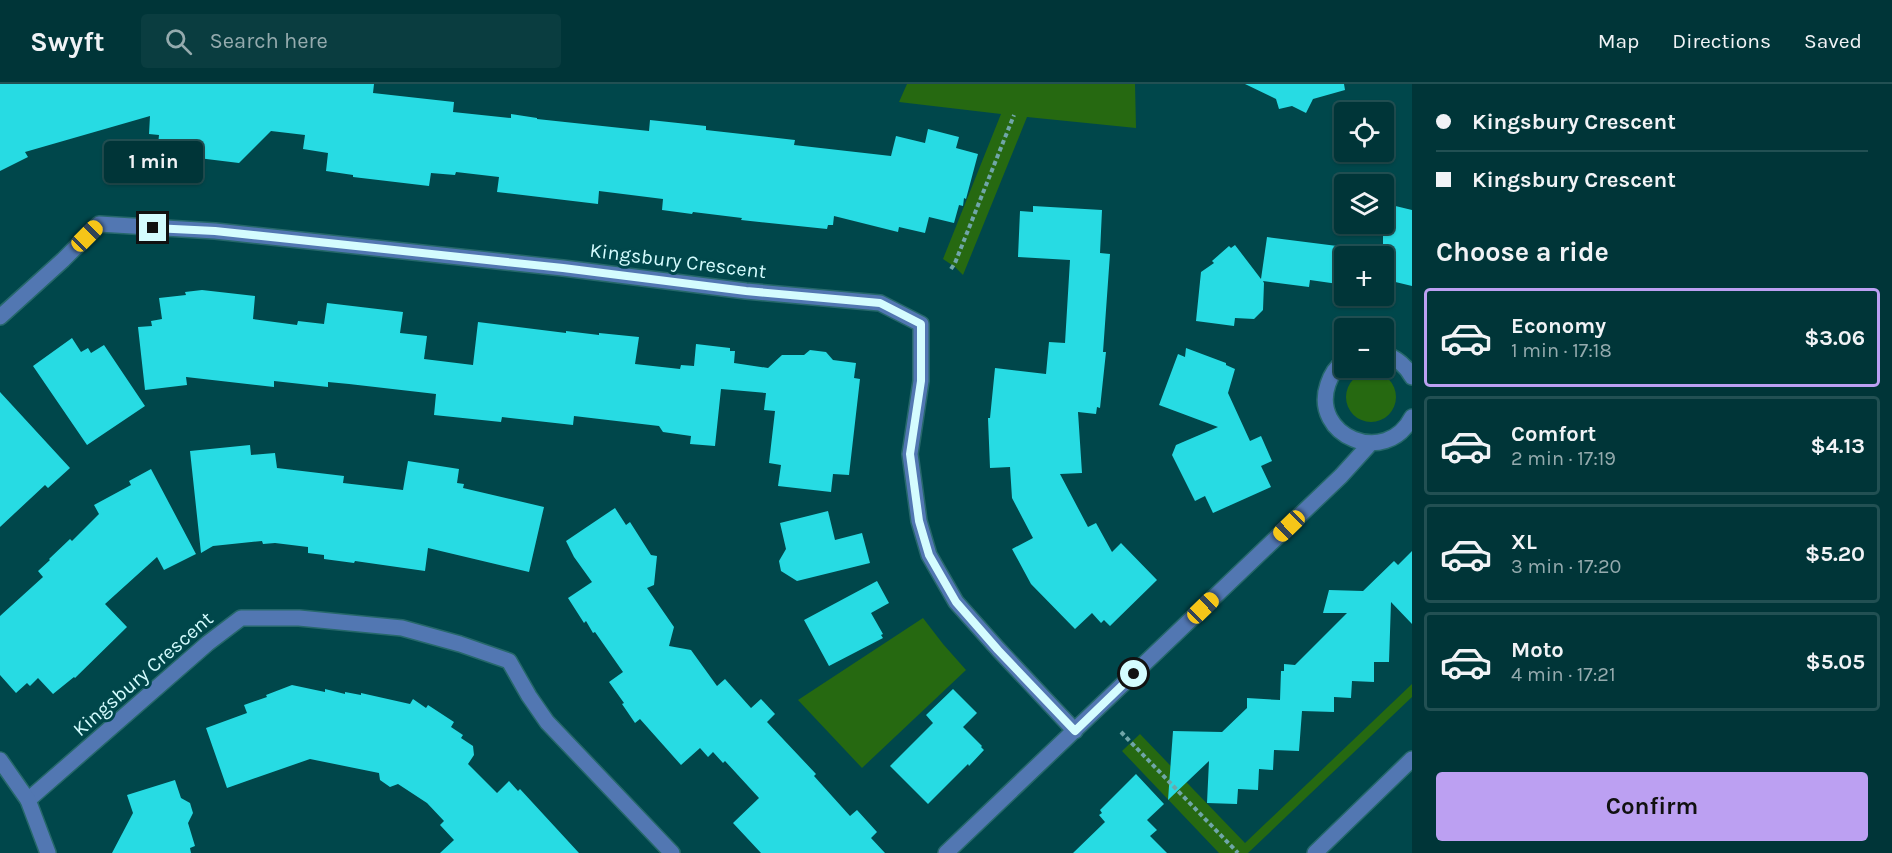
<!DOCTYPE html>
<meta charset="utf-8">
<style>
body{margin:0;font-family:Karla,sans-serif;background:#0a3d40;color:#f1f3f6;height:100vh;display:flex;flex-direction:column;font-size:22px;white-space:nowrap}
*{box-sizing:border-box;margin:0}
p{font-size:20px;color:#95abae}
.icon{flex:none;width:33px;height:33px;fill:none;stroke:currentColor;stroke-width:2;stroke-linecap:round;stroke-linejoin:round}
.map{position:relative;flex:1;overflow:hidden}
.sheet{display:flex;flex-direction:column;background:#003538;width:480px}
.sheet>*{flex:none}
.guide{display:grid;align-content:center;height:132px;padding:0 24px;background:#003538}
.controls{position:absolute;left:1334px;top:18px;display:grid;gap:12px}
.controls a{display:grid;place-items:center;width:60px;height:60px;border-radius:6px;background:#003538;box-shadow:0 2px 4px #0004,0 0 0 2px #225053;font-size:30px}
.end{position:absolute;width:27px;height:27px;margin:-14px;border:8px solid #d4fcfe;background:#111;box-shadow:0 0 0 3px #111}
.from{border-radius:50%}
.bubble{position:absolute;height:42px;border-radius:6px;background:#003538;box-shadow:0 2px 4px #0004,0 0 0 2px #225053;font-size:20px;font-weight:700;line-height:42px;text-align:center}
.car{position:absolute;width:18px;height:36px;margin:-18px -9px;border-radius:8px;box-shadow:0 0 4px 2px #0007;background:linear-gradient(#f5c518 24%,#345 0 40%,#f5c518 0 76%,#345 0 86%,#f5c518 0)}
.guide b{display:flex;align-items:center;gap:21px;height:57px;font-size:22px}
.guide b+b{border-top:2px solid #225053}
.guide i{width:15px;height:15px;background:#f1f3f6}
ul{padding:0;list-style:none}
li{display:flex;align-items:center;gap:18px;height:99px;margin:0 12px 9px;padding:0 12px;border:3px solid #225053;border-radius:6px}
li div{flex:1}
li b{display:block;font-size:22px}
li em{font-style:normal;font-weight:700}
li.on{border-color:#bca0f2}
li>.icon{width:54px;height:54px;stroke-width:1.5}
h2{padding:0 24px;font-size:27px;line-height:72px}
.cta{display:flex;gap:12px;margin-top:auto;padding:12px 24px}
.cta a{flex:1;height:69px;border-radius:6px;background:#bca0f2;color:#111;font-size:24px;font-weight:700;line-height:69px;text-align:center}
header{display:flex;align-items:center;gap:36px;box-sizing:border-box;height:84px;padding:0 30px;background:#003538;border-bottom:2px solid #225053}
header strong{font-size:28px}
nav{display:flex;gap:33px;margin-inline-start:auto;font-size:21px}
.search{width:420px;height:54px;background:#0a3d40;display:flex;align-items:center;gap:15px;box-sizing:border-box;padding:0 21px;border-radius:6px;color:#95abae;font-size:22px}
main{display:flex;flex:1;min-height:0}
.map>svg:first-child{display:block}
</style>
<header>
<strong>Swyft</strong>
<div class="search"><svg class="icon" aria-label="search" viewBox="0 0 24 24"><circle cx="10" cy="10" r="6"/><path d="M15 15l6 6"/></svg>Search here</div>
<nav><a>Map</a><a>Directions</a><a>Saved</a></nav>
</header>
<main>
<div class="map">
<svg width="1412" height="769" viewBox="0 0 1412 769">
<rect width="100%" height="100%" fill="#00474b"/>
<path fill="#266911" d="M907,0H1135L1136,44L1027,33L963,191L955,183L943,175L1001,30L899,18Z
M1346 313a25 25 0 1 1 50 0a25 25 0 1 1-50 0Z
M923,534L943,560L966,586L862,684L798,616Z
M1412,600V613L1248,769H1219L1122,667L1140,650L1245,759Z"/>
<path fill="#27dbe3" d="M0,0H374L373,9L454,18L453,28L511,34V30L537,34V35L649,47L650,36L706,42V46L795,56L794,61L891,72L896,52L925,59L928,45L959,53L956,64L978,70L966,115L964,114L963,122L959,121L954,139L929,133L925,149L899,143L898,148L834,132L833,141H828L827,145L741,136L742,134L693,128L692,130L662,126L663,115L599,107L598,120L497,108L499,93L456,88L455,91L431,89L429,102L353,93V91L326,87L328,69L303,65L305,51L271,47L239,79L190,73V75L157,72L159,51L149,50L150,32L25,68L28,73L0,87Z
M1245,0H1344L1345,6L1313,15L1306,29L1292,22L1279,25L1276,15Z
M1383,119L1412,126V202L1383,195Z
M1033,122L1102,126L1100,169L1110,170L1103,268H1106L1100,324L1097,323L1096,330L1078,328L1082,389L1060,390L1088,443L1096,439L1112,468L1121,459L1157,496L1110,542L1104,536L1101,539L1092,529L1075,545L1031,500L1012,465L1033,454L1012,414L1010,383L990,384L988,334H990L995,284L1046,290L1049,258L1065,259L1070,176L1018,173L1020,127L1033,128Z
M1267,153L1345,163L1342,191H1339L1338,200L1310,196L1309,203L1263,197L1264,199L1263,226L1254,235L1235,234L1234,242L1196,237L1201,188L1214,179L1212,177L1229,162L1231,164L1235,161L1261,195Z
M202,206L255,212L253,235L297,241L298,237L324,240L327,219L403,228L400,249L427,252L424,275L473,281L478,238L566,249V247L599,251V249L639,253L635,280L680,285L681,281L694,282L696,260L730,264V267H735L734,279L768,284L782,271H804L810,266L826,268L833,276L856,279L854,294L860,295L849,391L833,390L831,408L778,402L781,381L769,379L775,327L764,326L766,309L721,305L715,362L690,360L691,352L663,348L659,342L574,332L573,341L502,333L501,338L434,331L436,310L349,300L328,298V303L274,297V303L186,293L187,301L145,306L138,243L152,242L151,237L162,235L159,214L186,211L185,208Z
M72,254L81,268L88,264L91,269L104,261L145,322L87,361L33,282Z
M1186,264L1226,279V281L1235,285L1228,309L1250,357L1261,352L1272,377L1261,382L1271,403L1213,429L1205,412L1195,417L1172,371L1176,361L1218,343L1159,321L1178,270L1185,273Z
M0,308L70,384L48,404L45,401L0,443Z
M250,361L251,371L275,369L277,384L344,392L343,399L403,406L408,377L459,385L457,399L464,400L463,404L544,423L529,488L428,464L425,487L355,477L354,479L324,475V471L308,469V463L275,459L263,460L262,457L213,462L201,469L190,367Z
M151,385L196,470L164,486L157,473L105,520L127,543L75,594L74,593L53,610L38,594L30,602L27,599L16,609L0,591V532L43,493L38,487L50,476L49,475L70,455L72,457L99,430L94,421L131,401L129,397Z
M615,424L626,441L630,438L651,471L657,472L654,501L647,504L674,543L669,562L691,566L717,602L725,595L751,624L761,615L775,630L767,638L816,690L814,692L850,732L857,726L877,748L871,754L885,769H761L733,739L759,714L725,677L723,679L713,668L708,673L700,664L681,681L640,635L635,639L622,620L624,619L609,598L623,588L595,548L593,549L586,537L584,539L568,514L592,498L574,473L566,457Z
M828,427L835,456L862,449L870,479L797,497L781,487L779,477L786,465L780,439Z
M1412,467V540L1391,518L1389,578H1374V598L1352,597L1351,614L1334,613V628L1302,627L1299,667L1274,666L1273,686L1259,685L1258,706L1238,705L1237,720L1207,719L1209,677L1168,716L1173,647L1222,648L1247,624V614L1280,616L1281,587H1284V580L1295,581L1347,529H1323L1329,506L1363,507L1394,477L1398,481Z
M877,497L889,519L871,529L883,550L881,551L883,554L829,582L804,536Z
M292,601L325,608V605L345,610V608L361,611V609L410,620L413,615L426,624L428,621L454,638L451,643L463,651L461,654L473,662L474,671L468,680L497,709L509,697L518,707L520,705L579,769H440L454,756L440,741L444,737L427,719L398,700L390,703L380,696L379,689L310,675L227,704L206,644L247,629L244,621L267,613L266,611Z
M953,605L977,629L963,643L982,662L981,663L984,666L969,682L968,680L928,720L890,682L933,639L926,631Z
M1136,690L1164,720L1147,736L1157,746L1150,752L1167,769H1073L1105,738L1099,731L1102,729L1100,726Z
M175,696L181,714L190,719L193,729L188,739L195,762L190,764L191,769H112L133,729L127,711Z"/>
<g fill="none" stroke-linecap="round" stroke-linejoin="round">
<g stroke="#26686b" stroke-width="18">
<path id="minor" d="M0,233L63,176L99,140L215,147L563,184L746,207L880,219L921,240V297L910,370L919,437L929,471L956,518L998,565L1075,647
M1383,269C1396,274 1406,281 1412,293
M1344,277C1336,283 1331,291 1328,300C1310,352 1386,384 1412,333
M28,716L208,559L241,534H299L402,544L460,560L509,577L529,612L547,638L672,769
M946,769L1341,392L1370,360"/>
</g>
<g stroke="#26686b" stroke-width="18">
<path id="tertiary" d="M0,676L28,716L48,769
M1315,769L1412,675"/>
</g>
<path stroke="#70a6a9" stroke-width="4" stroke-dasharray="4.5 3" stroke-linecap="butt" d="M951,185L955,179L1014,31
M1121,648L1238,769"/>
<use href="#minor" stroke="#5277b2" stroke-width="15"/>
<use href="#tertiary" stroke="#5277b2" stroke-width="15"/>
</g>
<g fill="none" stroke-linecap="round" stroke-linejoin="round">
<path stroke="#d4fcfe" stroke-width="8" d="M153,144L215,147L563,184L746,207L880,219L921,240V297L910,370L919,437L929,471L956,518L998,566L1075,647L1134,590"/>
</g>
<g text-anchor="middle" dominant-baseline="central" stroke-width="6" stroke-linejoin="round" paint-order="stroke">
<g font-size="20" fill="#d4fcfe" stroke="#00474b">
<text transform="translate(678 177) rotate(7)">Kingsbury Crescent</text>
<text transform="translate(143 590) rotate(-41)">Kingsbury Crescent</text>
</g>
</g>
</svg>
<div class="controls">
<a><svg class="icon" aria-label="locate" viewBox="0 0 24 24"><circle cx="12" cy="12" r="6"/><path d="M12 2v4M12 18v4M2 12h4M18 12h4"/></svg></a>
<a><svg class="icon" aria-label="layers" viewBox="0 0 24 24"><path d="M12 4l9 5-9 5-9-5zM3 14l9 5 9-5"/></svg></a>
<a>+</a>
<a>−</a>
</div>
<i class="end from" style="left:1134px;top:590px"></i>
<i class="end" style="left:153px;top:144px"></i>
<div class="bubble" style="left:104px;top:57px;width:99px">1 min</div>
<i class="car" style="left:87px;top:152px;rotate:45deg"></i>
<i class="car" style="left:1289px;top:442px;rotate:226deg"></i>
<i class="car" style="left:1203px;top:524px;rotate:46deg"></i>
</div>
<section class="sheet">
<div class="guide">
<b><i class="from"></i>Kingsbury Crescent</b>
<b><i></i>Kingsbury Crescent</b>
</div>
<h2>Choose a ride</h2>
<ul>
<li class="on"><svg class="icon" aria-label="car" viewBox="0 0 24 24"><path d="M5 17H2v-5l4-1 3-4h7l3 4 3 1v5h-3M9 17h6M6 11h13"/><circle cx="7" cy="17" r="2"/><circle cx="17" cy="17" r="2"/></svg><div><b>Economy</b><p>1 min · 17:18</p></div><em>$3.06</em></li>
<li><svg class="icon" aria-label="car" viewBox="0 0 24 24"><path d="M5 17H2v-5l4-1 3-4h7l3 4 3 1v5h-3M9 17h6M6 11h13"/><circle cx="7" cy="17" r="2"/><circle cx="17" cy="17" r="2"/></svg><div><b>Comfort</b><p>2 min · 17:19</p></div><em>$4.13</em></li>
<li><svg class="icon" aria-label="car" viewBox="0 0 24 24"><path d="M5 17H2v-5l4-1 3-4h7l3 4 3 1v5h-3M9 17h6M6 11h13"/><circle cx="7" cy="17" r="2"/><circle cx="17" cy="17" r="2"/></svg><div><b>XL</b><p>3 min · 17:20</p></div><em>$5.20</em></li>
<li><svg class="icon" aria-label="car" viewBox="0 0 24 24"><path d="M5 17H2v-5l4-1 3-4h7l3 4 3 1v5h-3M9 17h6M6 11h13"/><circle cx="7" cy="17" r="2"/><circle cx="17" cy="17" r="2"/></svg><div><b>Moto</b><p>4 min · 17:21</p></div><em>$5.05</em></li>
</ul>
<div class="cta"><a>Confirm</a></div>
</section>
</main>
